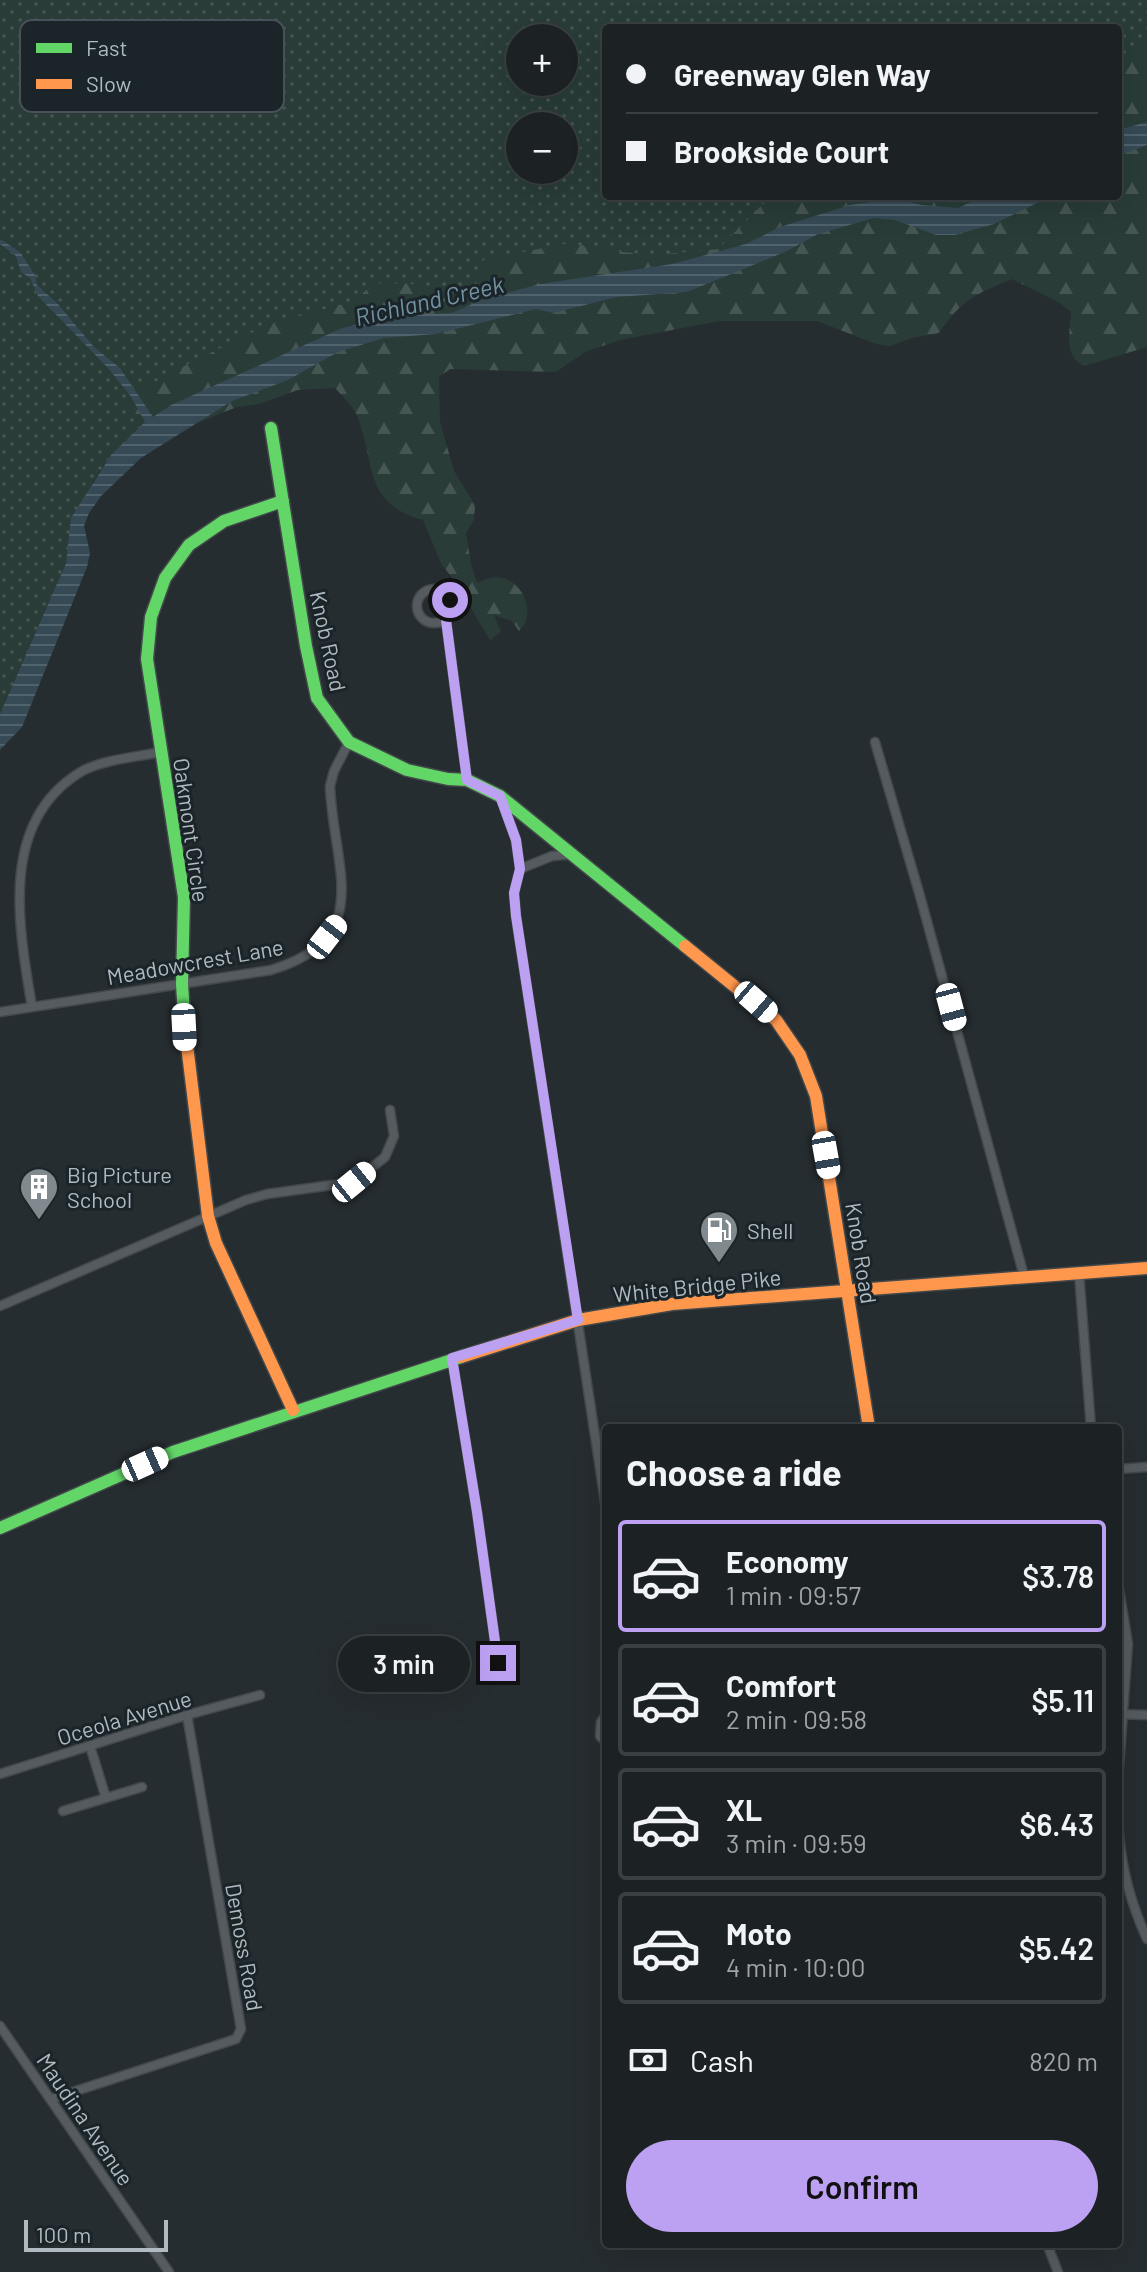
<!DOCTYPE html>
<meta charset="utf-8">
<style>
body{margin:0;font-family:Barlow,sans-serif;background:#292f31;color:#f1f3f6;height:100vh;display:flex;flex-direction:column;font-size:30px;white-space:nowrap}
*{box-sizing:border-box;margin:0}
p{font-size:26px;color:#a0a4a6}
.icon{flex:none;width:44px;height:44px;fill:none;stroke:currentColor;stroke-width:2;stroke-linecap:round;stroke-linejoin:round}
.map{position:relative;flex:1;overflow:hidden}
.panel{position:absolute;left:602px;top:1424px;width:520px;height:824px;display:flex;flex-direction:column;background:#1c2224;border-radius:8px;box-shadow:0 8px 32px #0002,0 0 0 2px #3a3f41}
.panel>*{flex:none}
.top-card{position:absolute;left:602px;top:24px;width:520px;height:176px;border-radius:8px;box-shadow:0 8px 32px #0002,0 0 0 2px #3a3f41;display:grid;align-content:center;height:176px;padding:0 24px;background:#1c2224}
.fabs{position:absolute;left:506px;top:24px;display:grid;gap:16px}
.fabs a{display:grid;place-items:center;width:72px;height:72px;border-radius:50%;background:#1c2224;box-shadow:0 8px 32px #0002,0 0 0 2px #3a3f41;font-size:40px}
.scale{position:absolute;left:24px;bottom:20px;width:144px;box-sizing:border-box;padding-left:8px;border:4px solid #afbac1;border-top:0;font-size:22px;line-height:28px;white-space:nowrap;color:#afbac1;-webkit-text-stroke:6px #1a2429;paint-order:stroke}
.end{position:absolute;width:36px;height:36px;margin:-18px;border:10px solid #bca0f2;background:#111;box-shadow:0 0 0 4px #111}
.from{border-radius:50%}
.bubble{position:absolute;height:56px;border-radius:28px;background:#1c2224;box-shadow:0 8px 32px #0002,0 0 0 2px #3a3f41;font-size:26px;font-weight:600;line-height:56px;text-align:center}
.car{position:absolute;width:24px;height:48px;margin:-24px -12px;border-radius:10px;box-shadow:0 0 6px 2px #0007;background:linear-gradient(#fff 24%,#345 0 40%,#fff 0 76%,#345 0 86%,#fff 0)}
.top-card b{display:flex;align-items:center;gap:28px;height:76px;font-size:30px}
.top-card b+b{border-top:2px solid #3a3f41}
.top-card i{width:20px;height:20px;background:#f1f3f6}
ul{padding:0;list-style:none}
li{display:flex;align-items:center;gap:24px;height:112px;margin:0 16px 12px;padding:0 8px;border:4px solid #3a3f41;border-radius:8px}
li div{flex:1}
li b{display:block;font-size:30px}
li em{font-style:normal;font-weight:600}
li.current{border-color:#bca0f2}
li>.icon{width:72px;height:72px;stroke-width:1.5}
h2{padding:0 24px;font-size:36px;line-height:96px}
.pay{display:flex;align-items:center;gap:20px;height:88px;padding:0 24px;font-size:30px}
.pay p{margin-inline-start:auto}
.action{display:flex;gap:16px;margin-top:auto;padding:16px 24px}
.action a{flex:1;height:92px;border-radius:48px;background:#bca0f2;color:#111;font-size:32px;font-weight:600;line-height:92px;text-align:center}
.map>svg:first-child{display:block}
</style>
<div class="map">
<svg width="1147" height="2272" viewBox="0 0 1147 2272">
<defs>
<pattern id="grass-dots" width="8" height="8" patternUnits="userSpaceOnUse" patternTransform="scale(2)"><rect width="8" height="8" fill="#293c37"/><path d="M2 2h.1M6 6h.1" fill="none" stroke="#465652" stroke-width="1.8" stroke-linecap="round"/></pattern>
<pattern id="forest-firs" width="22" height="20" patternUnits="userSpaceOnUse" patternTransform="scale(2)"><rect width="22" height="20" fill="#293c37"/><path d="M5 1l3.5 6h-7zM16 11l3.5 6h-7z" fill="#465652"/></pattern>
<pattern id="water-rules" width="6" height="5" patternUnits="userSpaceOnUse" patternTransform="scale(2)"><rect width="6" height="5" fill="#354a55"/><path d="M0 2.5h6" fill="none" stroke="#50626c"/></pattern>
</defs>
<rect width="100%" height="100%" fill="#262d30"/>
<path fill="url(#grass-dots)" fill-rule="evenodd" d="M0,0H1147V122L1118,130V28H606V196H984L540,284L111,455L92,483L66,562L0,714ZM520,38H564V82H520ZM520,126H564V170H520Z"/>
<path fill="url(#forest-firs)" d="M1147,42V347L1084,366C1063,355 1070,333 1071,312L1060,303L1012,279C976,294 962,299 939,333L912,338L890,346L876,344L817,321H719L620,340L585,352L556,372L450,369L439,377L440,422L454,471L475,505L474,520L466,533L471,564L477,583C483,581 490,577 496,577C522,578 538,613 519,631L512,621L494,615L501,632L490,640L458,586L441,563L423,520C363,503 376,466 358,418C354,407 343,397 335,388L298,390L259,404L237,407L197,423H142L121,405L139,391L172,372L267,325L357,300L372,283L420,284L427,305C446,305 451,312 470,303L481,271L478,266L485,259L570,243L611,251L655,255L718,249L771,196H1118V58Z"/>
<path fill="url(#water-rules)" d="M1147,122V145L1118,156V130Z
M984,196H1051L994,224L955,235H936L895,220L874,218L818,234L787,251L687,292L617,297L553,313L536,309L436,334L384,338L338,352L288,380L232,401L141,458L101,496L89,513L84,526L90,553L87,567L22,727L0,750V714L66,563L71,518L111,455L145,422L130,395L107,367L38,296L30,278L21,272L16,256L0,244V239L20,252L35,275L37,285L58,304L94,347L120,368L153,417L171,405L342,328L402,315L452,313L484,299L540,284L672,264L746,244L780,227L850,205L898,198L921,205L958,208Z"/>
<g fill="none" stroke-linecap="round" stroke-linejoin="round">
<g stroke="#43484b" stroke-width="11">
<path id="street" d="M417 606a17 17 0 1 1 34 0a17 17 0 1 1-34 0Z
M446,620L467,780
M875,742L920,896L1024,1276
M500,796L516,840L520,869L514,893L516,916L606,1508
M520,869L552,856L574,854
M32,1007C17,919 0,818 84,770C108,759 136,757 161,752
M0,1012L271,970C377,938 333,867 330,786L334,771L349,742
M1079,1273L1091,1428
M0,1306L246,1200L267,1194L354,1182L385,1157L394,1136L390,1110
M452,1358L477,1512L498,1663
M1118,1469L1147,1467
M1118,1584L1128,1644L1118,1779
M1118,1714L1147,1715
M606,1715L601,1722L600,1736L606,1742
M90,1746L106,1798
M0,1774L187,1715L260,1695
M63,1811L142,1787
M1118,1822C1120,1862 1130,1902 1147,1939
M0,2026L169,2272
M51,2099L236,2039L241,2029L187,1715
M1047,2244L1058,2272"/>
</g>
<g stroke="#43484b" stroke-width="15">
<path id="fast" d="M271,428L306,646L317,698L349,742L407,770L448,779L467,780L500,796L685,946
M185,1029L182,984L184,897L147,659L151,617L165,578L189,545L224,521L283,501
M0,1528L173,1452L461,1357"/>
</g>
<g stroke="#43484b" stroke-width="15">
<path id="slow" d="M685,946L776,1020L800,1055L816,1096L869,1428
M185,1029L208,1216L216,1243L293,1410
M461,1357L578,1320L672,1304L1147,1268"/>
</g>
<use href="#street" stroke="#555b5f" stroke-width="8"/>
<use href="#fast" stroke="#63d668" stroke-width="12"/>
<use href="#slow" stroke="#ff974d" stroke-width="12"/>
</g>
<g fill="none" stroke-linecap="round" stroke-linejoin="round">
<path stroke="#bca0f2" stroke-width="10" d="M450,600L451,608L446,620L467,780L500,796L516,840L520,869L514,893L516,916L578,1320L452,1358L477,1512L498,1663"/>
</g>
<defs>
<g id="building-pin" transform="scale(2)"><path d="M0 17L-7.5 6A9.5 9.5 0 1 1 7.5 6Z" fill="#7f898e" stroke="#1a2429"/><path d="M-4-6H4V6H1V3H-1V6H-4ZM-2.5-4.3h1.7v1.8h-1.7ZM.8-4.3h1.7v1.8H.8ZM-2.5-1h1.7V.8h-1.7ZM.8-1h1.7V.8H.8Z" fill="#fff"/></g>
<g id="fuel-pin" transform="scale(2)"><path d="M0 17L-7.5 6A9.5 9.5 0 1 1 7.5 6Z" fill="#7f898e" stroke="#1a2429"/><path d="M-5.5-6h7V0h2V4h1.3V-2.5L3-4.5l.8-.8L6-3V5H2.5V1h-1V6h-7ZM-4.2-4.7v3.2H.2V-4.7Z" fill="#fff"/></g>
</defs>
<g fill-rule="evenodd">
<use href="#building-pin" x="39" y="1187"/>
<use href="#fuel-pin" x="719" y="1230"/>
</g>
<g text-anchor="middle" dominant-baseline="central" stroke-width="6" stroke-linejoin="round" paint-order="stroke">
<g font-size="22" fill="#afbac1" stroke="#1a2429">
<text transform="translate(329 641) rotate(78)">Knob Road</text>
<text transform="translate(192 830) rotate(82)">Oakmont Circle</text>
<text transform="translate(195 961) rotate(-10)">Meadowcrest Lane</text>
<text transform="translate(862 1253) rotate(81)">Knob Road</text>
<text transform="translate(697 1285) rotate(-6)">White Bridge Pike</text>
<text transform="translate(124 1717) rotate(-17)">Oceola Avenue</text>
<text transform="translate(245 1947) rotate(80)">Demoss Road</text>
<text transform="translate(86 2119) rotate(56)">Maudina Avenue</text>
</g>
<g font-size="22" fill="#afbac1" stroke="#1a2429" text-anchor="start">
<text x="67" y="1174">Big Picture<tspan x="67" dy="25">School</tspan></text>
<text x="747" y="1230">Shell</text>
</g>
<g font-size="24" font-style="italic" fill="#7292a2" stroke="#1a2429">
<text transform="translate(429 300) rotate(-13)">Richland Creek</text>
</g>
</g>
<rect x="20" y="20" width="264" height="92" rx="12" fill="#1a2429" stroke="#475157" stroke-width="2"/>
<rect x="36" y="43" width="36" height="10" fill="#63d668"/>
<rect x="36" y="79" width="36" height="10" fill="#ff974d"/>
<g font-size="22" fill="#afbac1">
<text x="86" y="56">Fast</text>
<text x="86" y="92">Slow</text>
</g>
</svg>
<div class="fabs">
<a>+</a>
<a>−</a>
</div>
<div class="scale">100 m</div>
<i class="end from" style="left:450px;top:600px"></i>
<i class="end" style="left:498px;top:1663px"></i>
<div class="bubble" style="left:338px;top:1636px;width:132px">3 min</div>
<i class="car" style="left:327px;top:937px;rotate:38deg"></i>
<i class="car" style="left:756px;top:1002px;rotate:131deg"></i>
<i class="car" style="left:951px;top:1007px;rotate:165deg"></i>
<i class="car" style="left:184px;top:1027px;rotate:177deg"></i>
<i class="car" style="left:826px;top:1155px;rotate:170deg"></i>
<i class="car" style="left:354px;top:1182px;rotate:51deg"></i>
<i class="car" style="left:145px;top:1464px;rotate:66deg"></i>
<div class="top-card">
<b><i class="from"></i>Greenway Glen Way</b>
<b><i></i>Brookside Court</b>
</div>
<section class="panel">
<h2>Choose a ride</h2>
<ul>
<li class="current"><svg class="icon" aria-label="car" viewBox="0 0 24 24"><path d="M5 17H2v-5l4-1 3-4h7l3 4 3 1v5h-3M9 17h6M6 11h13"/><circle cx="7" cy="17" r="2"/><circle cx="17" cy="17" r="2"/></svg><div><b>Economy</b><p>1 min · 09:57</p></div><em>$3.78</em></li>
<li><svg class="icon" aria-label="car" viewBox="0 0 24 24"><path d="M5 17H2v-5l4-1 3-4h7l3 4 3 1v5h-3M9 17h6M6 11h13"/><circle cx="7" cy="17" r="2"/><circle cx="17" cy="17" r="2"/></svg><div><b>Comfort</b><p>2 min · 09:58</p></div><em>$5.11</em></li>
<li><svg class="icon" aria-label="car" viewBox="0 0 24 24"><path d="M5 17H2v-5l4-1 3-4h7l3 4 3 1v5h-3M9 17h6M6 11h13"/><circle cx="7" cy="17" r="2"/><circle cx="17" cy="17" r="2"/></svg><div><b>XL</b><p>3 min · 09:59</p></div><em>$6.43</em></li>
<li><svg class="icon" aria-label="car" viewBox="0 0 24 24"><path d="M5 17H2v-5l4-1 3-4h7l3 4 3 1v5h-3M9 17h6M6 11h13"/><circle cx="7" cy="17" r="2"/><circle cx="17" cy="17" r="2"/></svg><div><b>Moto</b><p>4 min · 10:00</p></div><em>$5.42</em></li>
</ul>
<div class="pay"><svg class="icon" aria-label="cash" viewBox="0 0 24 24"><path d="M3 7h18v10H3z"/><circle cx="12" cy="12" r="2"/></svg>Cash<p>820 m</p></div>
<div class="action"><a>Confirm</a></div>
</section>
</div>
